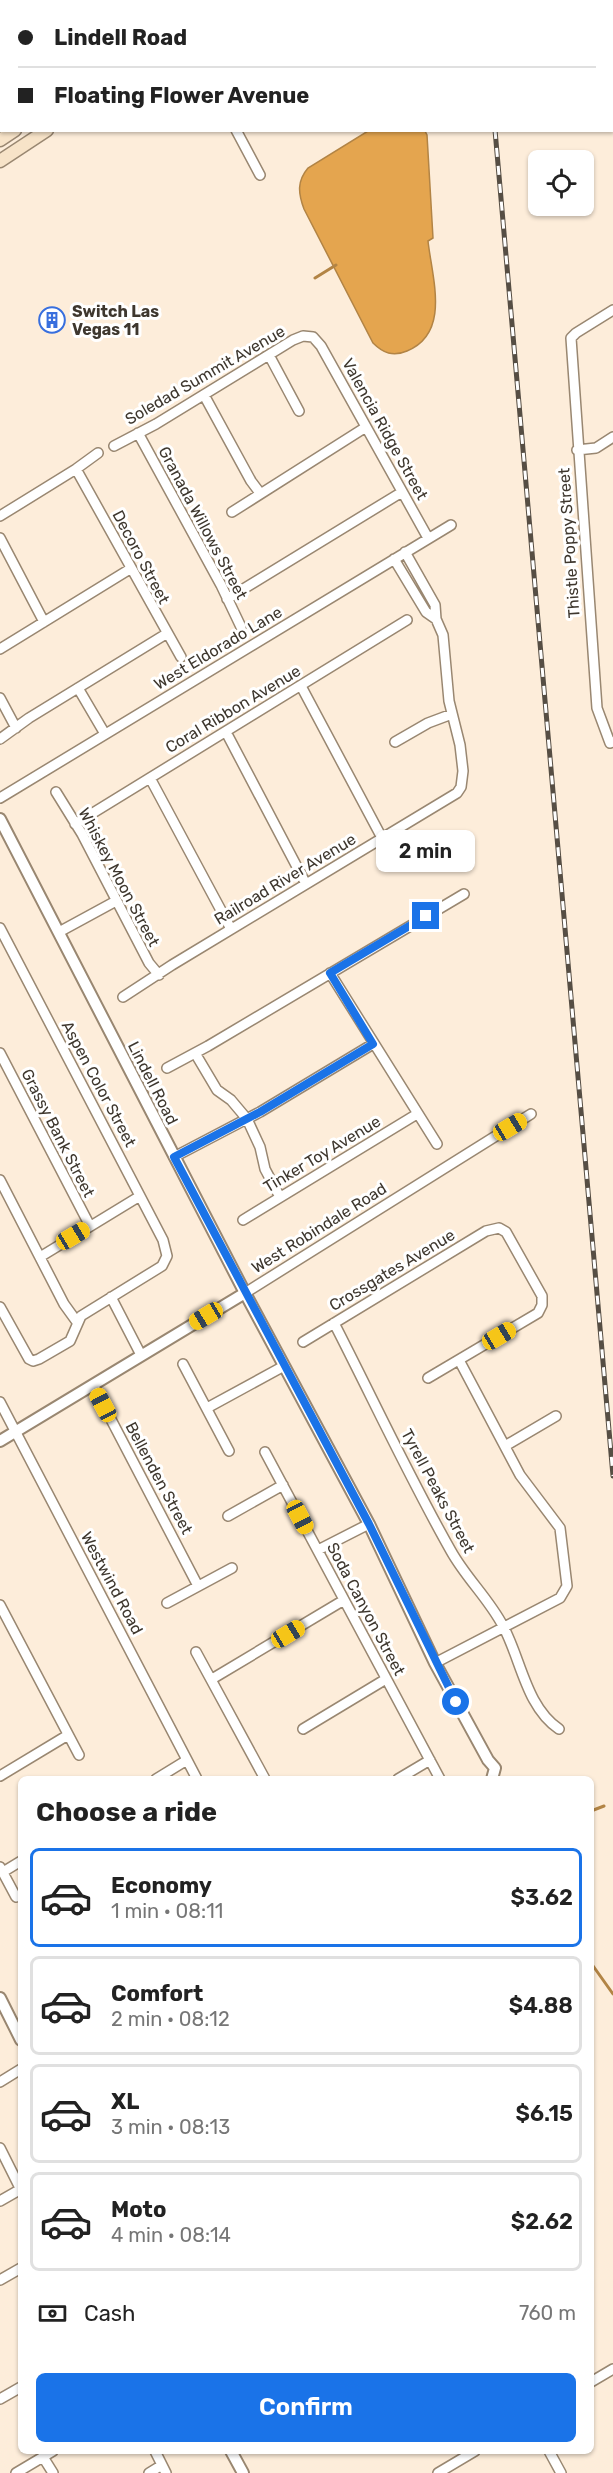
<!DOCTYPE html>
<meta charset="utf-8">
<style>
body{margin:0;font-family:Rubik,sans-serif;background:#f6f6f6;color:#222;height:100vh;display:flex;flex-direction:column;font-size:22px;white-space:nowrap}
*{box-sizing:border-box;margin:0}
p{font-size:20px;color:#767676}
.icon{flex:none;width:33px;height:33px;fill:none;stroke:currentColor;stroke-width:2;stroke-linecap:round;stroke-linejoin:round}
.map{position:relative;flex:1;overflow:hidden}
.panel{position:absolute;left:18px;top:1776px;width:576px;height:678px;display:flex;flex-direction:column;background:#fff;border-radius:9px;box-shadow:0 2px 4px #0004}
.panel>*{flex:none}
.guide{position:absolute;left:0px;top:0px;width:614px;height:132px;box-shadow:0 2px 4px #0004;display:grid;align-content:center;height:132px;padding:0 18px;background:#fff}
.fabs{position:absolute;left:528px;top:150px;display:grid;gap:12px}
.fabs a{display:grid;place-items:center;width:66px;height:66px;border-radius:9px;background:#fff;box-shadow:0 2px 4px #0004;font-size:30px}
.end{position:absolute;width:27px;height:27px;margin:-14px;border:8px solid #1a73e8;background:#fff;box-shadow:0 0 0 3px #fff}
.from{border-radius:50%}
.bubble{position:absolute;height:42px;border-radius:9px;background:#fff;box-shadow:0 2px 4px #0004;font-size:20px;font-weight:600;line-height:42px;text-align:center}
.car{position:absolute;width:18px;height:36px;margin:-18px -9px;border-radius:8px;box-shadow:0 0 4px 2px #0007;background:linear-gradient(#f5c518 24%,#345 0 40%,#f5c518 0 76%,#345 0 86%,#f5c518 0)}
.guide b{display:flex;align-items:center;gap:21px;height:57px;font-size:22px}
.guide b+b{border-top:2px solid #e0e0e0}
.guide i{width:15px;height:15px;background:#222}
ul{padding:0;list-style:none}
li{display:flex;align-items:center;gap:18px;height:99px;margin:0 12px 9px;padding:0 6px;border:3px solid #e0e0e0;border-radius:9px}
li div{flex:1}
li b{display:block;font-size:22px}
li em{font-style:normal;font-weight:600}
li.active{border-color:#1a73e8}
li>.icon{width:54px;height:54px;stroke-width:1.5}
h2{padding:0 18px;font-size:27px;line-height:72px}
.pay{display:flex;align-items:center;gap:15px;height:66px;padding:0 18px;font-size:22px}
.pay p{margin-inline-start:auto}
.cta{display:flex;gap:12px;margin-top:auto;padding:12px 18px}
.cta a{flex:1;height:69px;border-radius:9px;background:#1a73e8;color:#fff;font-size:24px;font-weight:600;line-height:69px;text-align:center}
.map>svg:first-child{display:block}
</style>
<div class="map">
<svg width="613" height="2473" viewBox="0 0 613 2473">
<rect width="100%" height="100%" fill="#fdedda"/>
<path fill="#e4a54f" stroke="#b28445" stroke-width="1.5" d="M368,131H425L427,135L433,238L428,241C432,278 451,333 407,351C393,357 383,353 373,343L304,209C298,193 297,181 308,168Z"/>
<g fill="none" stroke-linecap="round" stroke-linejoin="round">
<path stroke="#b28445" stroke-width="3" d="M315,278L336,265
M591,1811L604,1806
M591,1963L613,1994"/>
<g stroke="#998771" stroke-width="12">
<path id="minor" d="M236,130L260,175
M613,310L576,333L571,338L597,708L610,743L613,742
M269,355L299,411
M204,395L251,481L260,493
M138,433L221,585L241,627
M114,446L156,424L293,340L303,336L313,337L321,346L428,538
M577,450L596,448L613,437
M76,469L181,657
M232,512L366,427
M0,516L76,469L98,453
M0,538L44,622
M394,559L426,612L436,619
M227,599L402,492
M0,649L130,569
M301,686L382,838
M78,688L105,734
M0,698L16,728
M226,732L306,884
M0,739L29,718L166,634
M395,742L428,723L452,714
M150,778L231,929
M56,792L82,834L149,963L159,975
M0,798L451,525
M75,824L407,620
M0,928L163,1240L167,1256L162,1266L81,1316L70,1341L39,1359L33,1361L29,1359L0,1307
M59,932L116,901
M330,973L437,1144
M123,997L172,965L457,793L461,787L463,771L460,745L449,701L443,635L436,619L435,605L405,552
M0,1053L90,1226
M195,1053L217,1090L231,1100L247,1119L260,1147L265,1169L280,1197
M167,1068L208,1046L464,894
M174,1157L260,1112L373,1044
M0,1180L64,1304L77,1322
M243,1220L417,1114
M40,1257L140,1196
M245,1293L531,1114
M111,1297L141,1355
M334,1323C373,1399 409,1477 451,1551C466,1578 489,1599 503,1626C521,1659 526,1707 559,1729
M303,1342L486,1231L499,1228L506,1232L542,1296V1305L538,1313L428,1378
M183,1364L229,1451
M93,1385L198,1586
M0,1402L197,1779
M207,1408L284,1366
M505,1446L556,1416
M265,1452L440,1779
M228,1516L283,1485
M318,1550L369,1524
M167,1603L232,1568
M0,1605L79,1755
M196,1652L265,1779
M435,1663L560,1598L567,1586L560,1528L520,1475L459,1360
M212,1679L344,1600
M303,1729L386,1679
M0,1776L68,1735
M156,1779L187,1760
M398,1779L430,1760
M0,1867L16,1897
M3,1872L21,1861
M0,2082L21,2069
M0,2148L21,2190
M0,2201L21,2189
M0,2280L21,2268
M591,2382L613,2369
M0,2399L21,2387
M155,2451L166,2473
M549,2451L561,2473
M43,2457L53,2473
M16,2473L53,2451
M149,2473L162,2465
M438,2473L475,2451"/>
</g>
<g stroke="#998771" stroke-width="14">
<path id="tertiary" d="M0,819L245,1293L369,1524L435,1663L488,1760L495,1768L492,1779
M0,1441L245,1293
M0,1998L21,2040
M231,2451L243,2473"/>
</g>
<g stroke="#998771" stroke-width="15">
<path id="secondary" d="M222,2L224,0
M255,2L257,0
M0,140L15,130
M0,161L47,130"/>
</g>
<use href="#minor" stroke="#fff" stroke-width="9"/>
<use href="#tertiary" stroke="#fff" stroke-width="10"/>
<use href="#secondary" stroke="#f7e3c8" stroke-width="12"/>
<g stroke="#564e44" stroke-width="5">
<path id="rail" d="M481,0V2
M495,130L613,1476"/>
</g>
<use href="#rail" stroke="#fff" stroke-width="3" stroke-dasharray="9" stroke-linecap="butt"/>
</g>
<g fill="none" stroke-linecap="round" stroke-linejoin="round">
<path stroke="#1a73e8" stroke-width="8" d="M426,916L330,973L373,1044L260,1112L174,1157L369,1524L456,1702"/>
</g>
<defs>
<g id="building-ring" transform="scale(1.35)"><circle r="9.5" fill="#fff" stroke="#386fde" stroke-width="1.5"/><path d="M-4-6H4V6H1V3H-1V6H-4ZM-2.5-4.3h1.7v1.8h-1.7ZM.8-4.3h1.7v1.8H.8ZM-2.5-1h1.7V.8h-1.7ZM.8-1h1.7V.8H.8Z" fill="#386fde"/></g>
</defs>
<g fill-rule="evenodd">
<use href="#building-ring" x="52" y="320"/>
</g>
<g text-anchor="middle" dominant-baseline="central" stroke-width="6" stroke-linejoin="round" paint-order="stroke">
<g font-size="16" font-weight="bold" fill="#3e372e" stroke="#fff" text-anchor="start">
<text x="72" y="311">Switch Las<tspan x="72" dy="18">Vegas 11</tspan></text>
</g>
<g font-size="16" fill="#3e372e" stroke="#fff">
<text transform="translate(205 375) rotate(-30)">Soledad Summit Avenue</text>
<text transform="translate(385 429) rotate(61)">Valencia Ridge Street</text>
<text transform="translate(203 523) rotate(62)">Granada Willows Street</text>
<text transform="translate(569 543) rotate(-94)">Thistle Poppy Street</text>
<text transform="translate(141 557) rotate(62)">Decoro Street</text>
<text transform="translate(218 648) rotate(-31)">West Eldorado Lane</text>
<text transform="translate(233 709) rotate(-31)">Coral Ribbon Avenue</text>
<text transform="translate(119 877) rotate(62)">Whiskey Moon Street</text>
<text transform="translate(285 879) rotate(-31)">Railroad River Avenue</text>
<text transform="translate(153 1083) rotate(63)">Lindell Road</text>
<text transform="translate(99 1084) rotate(62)">Aspen Color Street</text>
<text transform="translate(58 1133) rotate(63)">Grassy Bank Street</text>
<text transform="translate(322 1154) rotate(-31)">Tinker Toy Avenue</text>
<text transform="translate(319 1228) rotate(-32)">West Robindale Road</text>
<text transform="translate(392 1270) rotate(-31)">Crossgates Avenue</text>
<text transform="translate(159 1478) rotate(62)">Bellenden Street</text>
<text transform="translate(438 1491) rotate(62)">Tyrell Peaks Street</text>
<text transform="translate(112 1583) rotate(62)">Westwind Road</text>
<text transform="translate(366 1609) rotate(62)">Soda Canyon Street</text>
</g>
</g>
</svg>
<div class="fabs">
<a><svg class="icon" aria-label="locate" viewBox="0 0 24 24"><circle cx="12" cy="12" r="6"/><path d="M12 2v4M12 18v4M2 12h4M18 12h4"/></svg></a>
</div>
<i class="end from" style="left:456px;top:1702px"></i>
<i class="end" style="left:426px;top:916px"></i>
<div class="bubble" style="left:376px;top:830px;width:99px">2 min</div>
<i class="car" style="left:510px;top:1127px;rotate:59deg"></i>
<i class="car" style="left:73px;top:1236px;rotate:59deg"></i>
<i class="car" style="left:206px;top:1316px;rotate:239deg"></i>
<i class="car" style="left:499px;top:1336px;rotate:59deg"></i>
<i class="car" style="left:103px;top:1405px;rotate:332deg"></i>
<i class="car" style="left:300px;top:1517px;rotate:152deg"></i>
<i class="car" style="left:288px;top:1634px;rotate:59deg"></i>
<div class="guide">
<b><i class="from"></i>Lindell Road</b>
<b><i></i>Floating Flower Avenue</b>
</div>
<section class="panel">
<h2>Choose a ride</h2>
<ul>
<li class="active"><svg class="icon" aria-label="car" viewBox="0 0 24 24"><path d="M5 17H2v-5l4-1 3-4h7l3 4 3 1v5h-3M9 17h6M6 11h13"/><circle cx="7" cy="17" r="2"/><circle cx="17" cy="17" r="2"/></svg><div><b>Economy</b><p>1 min · 08:11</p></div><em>$3.62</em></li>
<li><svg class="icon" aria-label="car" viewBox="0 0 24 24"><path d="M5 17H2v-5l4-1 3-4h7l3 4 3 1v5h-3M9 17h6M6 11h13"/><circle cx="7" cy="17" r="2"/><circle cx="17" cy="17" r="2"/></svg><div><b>Comfort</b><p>2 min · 08:12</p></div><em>$4.88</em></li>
<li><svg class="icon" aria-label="car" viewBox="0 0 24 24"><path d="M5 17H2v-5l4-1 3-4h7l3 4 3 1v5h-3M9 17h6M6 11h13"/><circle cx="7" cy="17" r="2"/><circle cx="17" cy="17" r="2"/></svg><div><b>XL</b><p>3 min · 08:13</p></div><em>$6.15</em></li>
<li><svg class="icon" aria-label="car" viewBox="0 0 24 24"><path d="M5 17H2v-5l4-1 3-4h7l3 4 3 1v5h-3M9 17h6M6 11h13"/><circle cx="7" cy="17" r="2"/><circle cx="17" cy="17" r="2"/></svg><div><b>Moto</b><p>4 min · 08:14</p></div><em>$2.62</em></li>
</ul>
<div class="pay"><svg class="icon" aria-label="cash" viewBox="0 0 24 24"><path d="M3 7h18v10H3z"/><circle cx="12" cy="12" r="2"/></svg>Cash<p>760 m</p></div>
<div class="cta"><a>Confirm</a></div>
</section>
</div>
